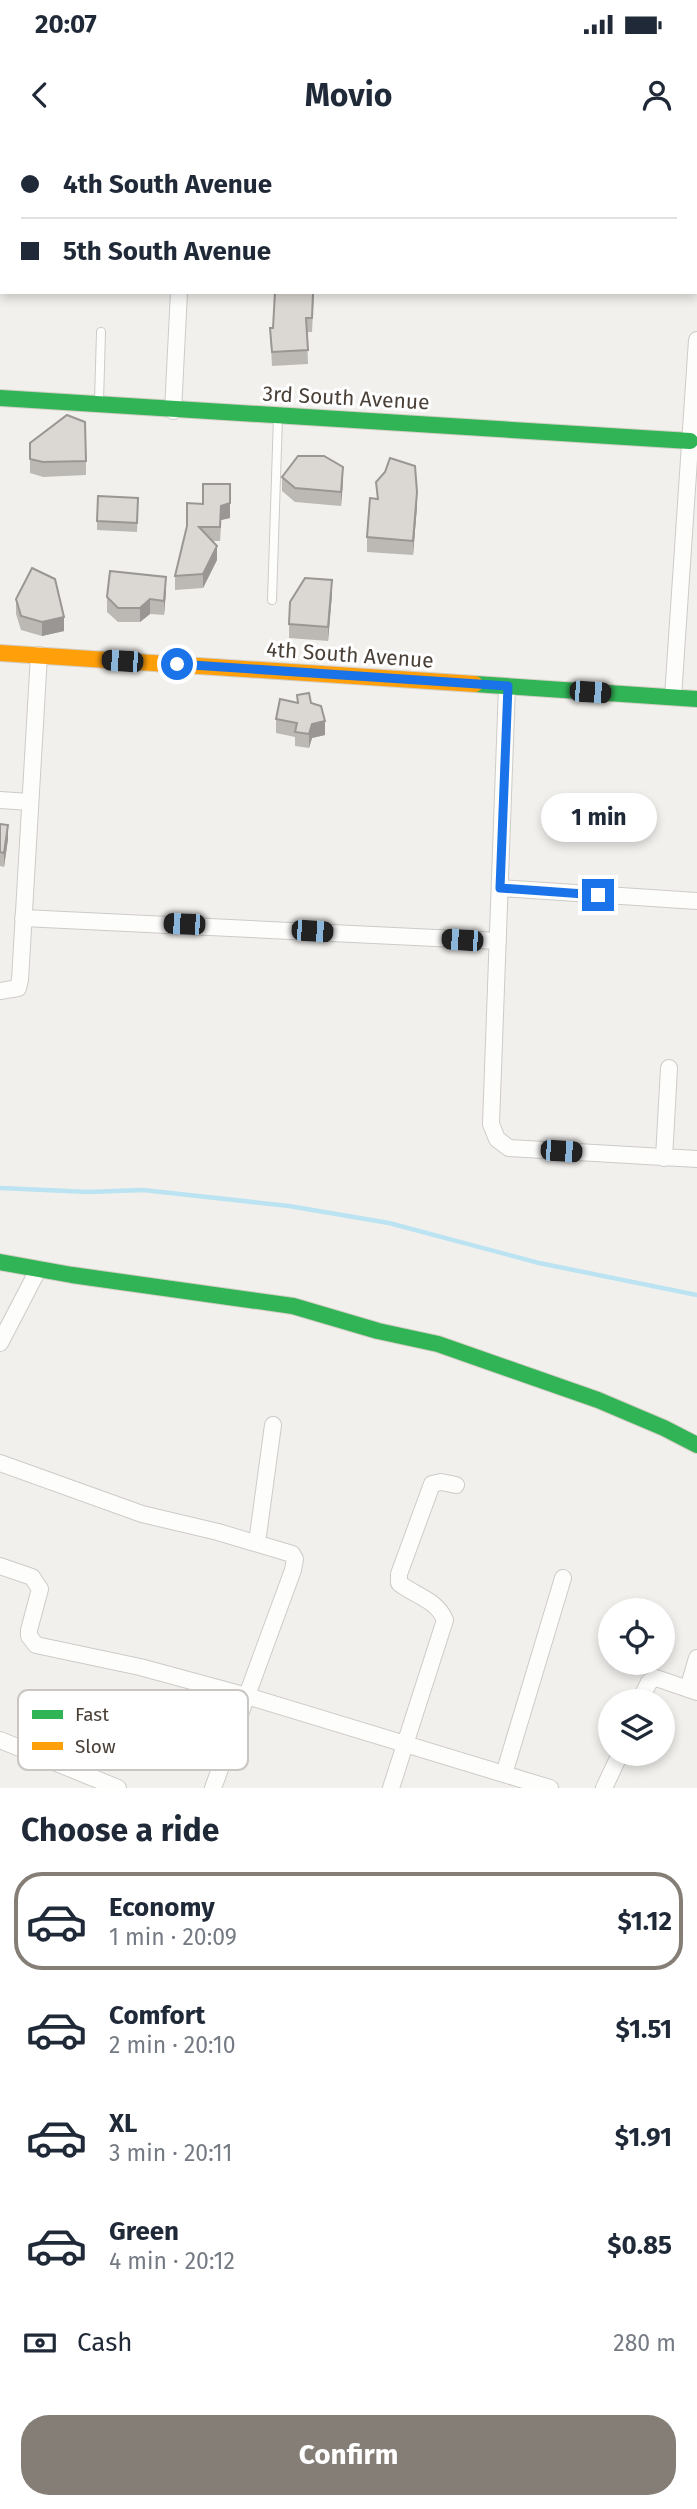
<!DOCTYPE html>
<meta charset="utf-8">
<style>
body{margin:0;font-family:"Fira Sans",sans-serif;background:#f2f2f3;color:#1f2937;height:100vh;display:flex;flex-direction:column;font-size:26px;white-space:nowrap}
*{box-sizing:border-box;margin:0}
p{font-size:23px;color:#747a83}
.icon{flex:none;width:38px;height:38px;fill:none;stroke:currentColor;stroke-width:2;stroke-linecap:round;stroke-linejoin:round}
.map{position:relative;height:1648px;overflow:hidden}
.drawer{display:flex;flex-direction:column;background:#fff;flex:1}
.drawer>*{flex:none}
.banner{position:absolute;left:0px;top:0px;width:698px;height:154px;box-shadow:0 4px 10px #0003;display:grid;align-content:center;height:154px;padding:0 21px;background:#fff}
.tools{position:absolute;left:598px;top:1458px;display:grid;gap:14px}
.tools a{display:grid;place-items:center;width:77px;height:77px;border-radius:50%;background:#fff;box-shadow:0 4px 10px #0003;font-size:35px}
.end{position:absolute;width:32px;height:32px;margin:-16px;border:9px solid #1a73e8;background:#fff;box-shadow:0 0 0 4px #fff}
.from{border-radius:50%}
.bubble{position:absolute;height:49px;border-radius:24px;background:#fff;box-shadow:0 4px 10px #0003;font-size:23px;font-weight:700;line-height:49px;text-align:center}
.car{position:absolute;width:21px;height:42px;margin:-21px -10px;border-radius:9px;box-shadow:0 0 5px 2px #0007;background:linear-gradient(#222 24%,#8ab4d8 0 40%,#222 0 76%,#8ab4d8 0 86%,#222 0)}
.banner b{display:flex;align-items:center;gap:24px;height:66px;font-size:26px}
.banner b+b{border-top:2px solid #e0e1e3}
.banner i{width:18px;height:18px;background:#1f2937}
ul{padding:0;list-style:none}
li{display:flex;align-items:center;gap:21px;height:98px;margin:0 14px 10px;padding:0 7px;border:4px solid transparent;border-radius:28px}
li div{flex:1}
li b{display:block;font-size:26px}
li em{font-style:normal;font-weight:700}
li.current{border-color:#857e77}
li>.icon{width:63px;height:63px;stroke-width:1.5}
h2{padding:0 21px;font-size:32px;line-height:84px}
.pay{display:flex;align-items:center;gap:18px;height:77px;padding:0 21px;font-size:26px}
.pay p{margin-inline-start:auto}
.primary-button{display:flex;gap:14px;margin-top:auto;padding:14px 21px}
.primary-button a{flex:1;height:80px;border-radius:28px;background:#857e77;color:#fff;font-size:28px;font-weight:700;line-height:80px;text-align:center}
.status{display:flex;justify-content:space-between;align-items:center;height:49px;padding:0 35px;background:#fff;direction:ltr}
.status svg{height:19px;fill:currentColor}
header{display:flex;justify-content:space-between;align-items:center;height:91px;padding:0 21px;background:#fff;font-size:32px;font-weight:700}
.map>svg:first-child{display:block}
</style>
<div class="status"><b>20:07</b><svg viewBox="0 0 49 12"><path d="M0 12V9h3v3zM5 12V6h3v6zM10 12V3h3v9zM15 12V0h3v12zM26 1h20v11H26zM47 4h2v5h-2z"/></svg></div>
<header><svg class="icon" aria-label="back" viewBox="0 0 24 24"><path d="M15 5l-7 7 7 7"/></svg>Movio<svg class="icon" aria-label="person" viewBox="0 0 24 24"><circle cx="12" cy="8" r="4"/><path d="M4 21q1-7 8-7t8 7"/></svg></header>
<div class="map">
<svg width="697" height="1648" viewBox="0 0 697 1648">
<rect width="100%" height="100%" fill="#f2f0ed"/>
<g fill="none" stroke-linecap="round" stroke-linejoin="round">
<path stroke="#bbe3f2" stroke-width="4.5" d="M0,1048L89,1052L143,1050L289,1066L389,1083L539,1123L697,1155"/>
<g stroke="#cecbc7" stroke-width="10">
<path id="lane" d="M99,261L101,192
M272,460L278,277"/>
</g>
<g stroke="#cecbc7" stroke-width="18">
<path id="street" d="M0,2H2
M696,48H697
M173,271L179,152
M507,546L491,984L497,999L509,1008L697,1019
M673,557L697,200
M0,660L30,662
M500,748L697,761
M23,778L498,801
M0,851L18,848L20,840L39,515
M664,1018L669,928
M0,1203L38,1130
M0,1323L142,1374L218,1392L292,1414L295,1419L293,1430L213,1648
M257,1403L273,1285
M0,1426L32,1437L40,1449L29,1490V1496L36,1505L140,1527L247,1556L550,1648
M688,1549L697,1518
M640,1561L649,1542L656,1538L697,1552
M0,1600L118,1648
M504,1634L563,1438
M391,1648L445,1480C436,1459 415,1456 399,1443V1434L432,1344L441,1342L456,1345
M604,1648L620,1614"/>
</g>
<g stroke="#d4cec5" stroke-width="18">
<path id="fast" d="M0,258L690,301
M475,544L697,559
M0,1122L72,1135L293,1166L378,1191L438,1204L598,1260L664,1288L697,1305"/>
</g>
<g stroke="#d4cec5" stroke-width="18">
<path id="slow" d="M0,513L475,544"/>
</g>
<use href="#lane" stroke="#fdfdfc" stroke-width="8"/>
<use href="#street" stroke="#fdfdfc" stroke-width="16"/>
<use href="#fast" stroke="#30b455" stroke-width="16"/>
<use href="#slow" stroke="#ff9f0a" stroke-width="16"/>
</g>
<path fill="#bcb9b5" d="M275,152H322L314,153L312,192H307L308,224L272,226L270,188H273Z
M30,303L86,321V335L43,337L30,333Z
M282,337L343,342L341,366L295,362L282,351Z
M376,342L417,366L413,415L367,412V397L377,358Z
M203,364L230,378L221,380L220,401H213L217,420L203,448L175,450V436Z
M138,368L137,392L97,390V381Z
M166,451L164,475L150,474L140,482H118L107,472V457Z
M332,454L328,501L289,498V484Z
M16,459L64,491L42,496L21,490L16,474Z
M297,555L311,563L325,595L312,598L309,608L295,606V597L276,593V579L297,562Z
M0,684L8,699L4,727L0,726Z"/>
<path fill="#999694" d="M343,327V342L341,366V352Z
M230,344V378L221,380L220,401L221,366Z
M417,352V366L413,415V401Z
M217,406V420L203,448V434Z
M166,437V451L164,475V461Z
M332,440V454L328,501V487Z
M150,459V474L140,482V468Z
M64,477V491L42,496V482Z
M325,581V595L312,598L309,608V594L312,584Z
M8,685V699L4,727V713Z"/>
<path fill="#dbd7d3" stroke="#999694" stroke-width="2" d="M275,152H313L312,178H306L308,210L272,212L270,188H273Z
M67,275L85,282L86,321L43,322L30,319V303Z
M298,316H324L343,327L341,352L295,348L282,337Z
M390,318L415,326L417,352L413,401L367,397L370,358L378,359L376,342L385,332Z
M203,344H230V363L221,366L220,387H199L217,406L203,434L175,436L187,386V363L203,364Z
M98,356L138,358L137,383L97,381Z
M32,428L55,439L64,477L42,482L21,476L16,459Z
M110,431L166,437L164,461L150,459L140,468H118L107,457Z
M305,438L332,440L328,487L289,484L290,462Z
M309,553L311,563L321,566L325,581L312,584L309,594L295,592L297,583L276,579L280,559L298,563L297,555Z
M0,684L8,685L4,713L0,712Z"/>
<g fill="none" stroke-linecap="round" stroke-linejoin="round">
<path stroke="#1a73e8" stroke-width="9" d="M177,524L508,546L500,748L598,755"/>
</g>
<g text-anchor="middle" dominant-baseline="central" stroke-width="6" stroke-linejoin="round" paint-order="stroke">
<g font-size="21" fill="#4a4037" stroke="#fff">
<text transform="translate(346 258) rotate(3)">3rd South Avenue</text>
<text transform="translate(350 515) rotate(4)">4th South Avenue</text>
</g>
</g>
<rect x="18" y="1550" width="230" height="80" rx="10" fill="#fff" stroke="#c9c6c3" stroke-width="2"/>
<rect x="32" y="1570" width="31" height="9" fill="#30b455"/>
<rect x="32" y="1602" width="31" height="8" fill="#ff9f0a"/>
<g font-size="19" fill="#4a4037">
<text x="75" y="1581">Fast</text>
<text x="75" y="1613">Slow</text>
</g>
</svg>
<div class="tools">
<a><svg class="icon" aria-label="locate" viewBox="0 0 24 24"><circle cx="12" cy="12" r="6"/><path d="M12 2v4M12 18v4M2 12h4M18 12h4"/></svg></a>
<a><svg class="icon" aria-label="layers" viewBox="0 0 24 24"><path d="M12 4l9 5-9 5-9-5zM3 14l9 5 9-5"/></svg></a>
</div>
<i class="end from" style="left:177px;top:524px"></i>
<i class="end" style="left:598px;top:755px"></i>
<div class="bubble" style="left:541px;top:653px;width:116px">1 min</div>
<i class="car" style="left:122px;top:521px;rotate:274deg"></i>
<i class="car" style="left:590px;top:552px;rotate:94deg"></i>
<i class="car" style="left:184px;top:784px;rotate:272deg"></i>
<i class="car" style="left:312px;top:791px;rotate:94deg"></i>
<i class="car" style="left:462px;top:800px;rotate:274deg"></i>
<i class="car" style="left:561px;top:1011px;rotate:94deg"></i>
<div class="banner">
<b><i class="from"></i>4th South Avenue</b>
<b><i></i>5th South Avenue</b>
</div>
</div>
<section class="drawer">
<h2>Choose a ride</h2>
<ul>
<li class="current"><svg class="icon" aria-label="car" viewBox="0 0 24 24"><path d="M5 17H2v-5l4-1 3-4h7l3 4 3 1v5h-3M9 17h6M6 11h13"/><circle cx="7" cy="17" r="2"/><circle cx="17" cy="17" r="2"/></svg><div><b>Economy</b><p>1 min · 20:09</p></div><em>$1.12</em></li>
<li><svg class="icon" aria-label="car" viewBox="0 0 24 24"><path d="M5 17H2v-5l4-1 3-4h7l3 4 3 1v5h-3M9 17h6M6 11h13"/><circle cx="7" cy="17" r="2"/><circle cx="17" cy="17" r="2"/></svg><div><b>Comfort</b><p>2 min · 20:10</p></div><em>$1.51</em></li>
<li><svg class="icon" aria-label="car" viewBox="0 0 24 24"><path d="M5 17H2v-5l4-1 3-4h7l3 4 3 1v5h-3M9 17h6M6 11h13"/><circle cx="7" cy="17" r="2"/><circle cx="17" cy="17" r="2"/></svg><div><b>XL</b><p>3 min · 20:11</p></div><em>$1.91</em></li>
<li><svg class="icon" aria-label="car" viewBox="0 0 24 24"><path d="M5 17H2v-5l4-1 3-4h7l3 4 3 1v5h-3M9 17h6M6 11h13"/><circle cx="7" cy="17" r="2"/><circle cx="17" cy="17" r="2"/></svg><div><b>Green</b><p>4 min · 20:12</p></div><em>$0.85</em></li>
</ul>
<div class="pay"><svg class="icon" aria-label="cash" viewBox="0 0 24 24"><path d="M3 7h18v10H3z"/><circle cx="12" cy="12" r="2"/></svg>Cash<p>280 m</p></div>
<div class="primary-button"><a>Confirm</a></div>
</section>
